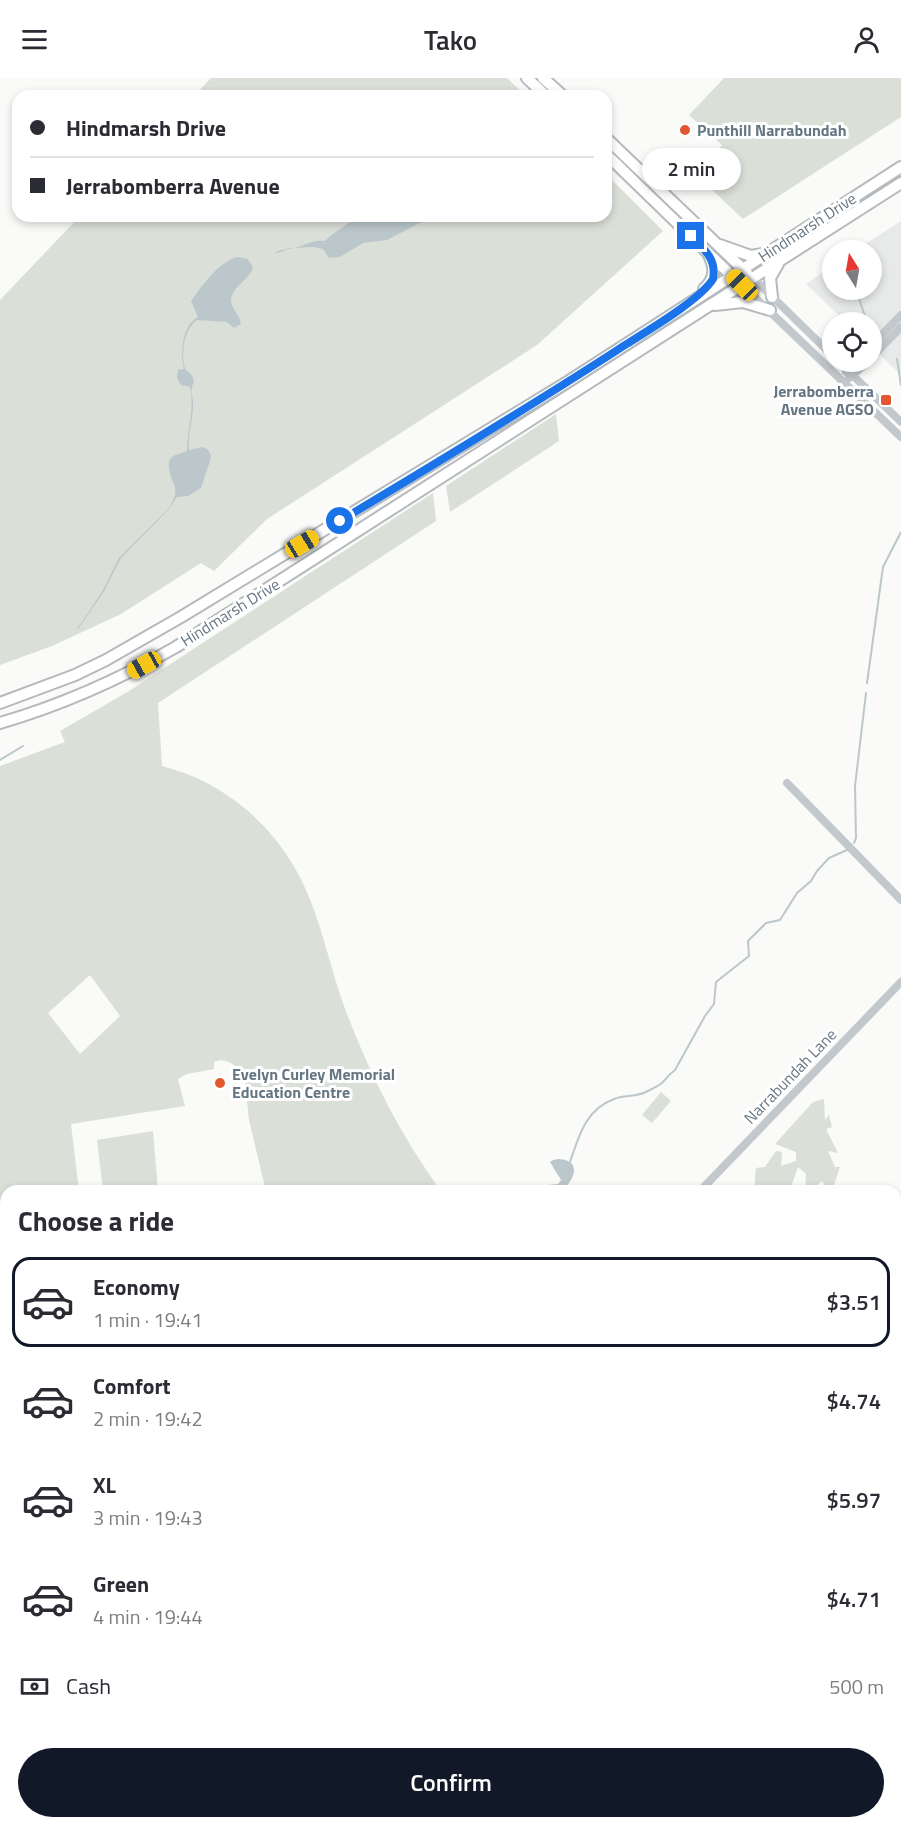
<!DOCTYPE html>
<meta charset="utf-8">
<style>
body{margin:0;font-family:"Titillium Web",sans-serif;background:#f7f7f7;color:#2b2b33;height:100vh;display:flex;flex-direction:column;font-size:22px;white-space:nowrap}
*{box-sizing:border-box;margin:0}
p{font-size:20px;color:#7c7c81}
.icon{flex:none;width:33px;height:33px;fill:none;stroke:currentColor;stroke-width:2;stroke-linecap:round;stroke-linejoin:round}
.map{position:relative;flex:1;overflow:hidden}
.details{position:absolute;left:0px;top:1107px;width:902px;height:644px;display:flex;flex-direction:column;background:#fff;border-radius:18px 18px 0 0;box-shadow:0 3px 9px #0003}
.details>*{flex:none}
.top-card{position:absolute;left:12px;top:12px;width:600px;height:132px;border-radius:18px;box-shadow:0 3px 9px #0003;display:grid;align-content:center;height:132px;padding:0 18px;background:#fff}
.needle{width:39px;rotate:349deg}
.fabs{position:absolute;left:822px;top:162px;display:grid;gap:12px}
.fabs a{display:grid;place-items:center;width:60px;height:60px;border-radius:50%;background:#fff;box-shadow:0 3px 9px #0003;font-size:30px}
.end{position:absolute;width:27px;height:27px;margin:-14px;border:8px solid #1a73e8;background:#fff;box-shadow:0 0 0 3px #fff}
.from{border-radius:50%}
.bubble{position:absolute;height:42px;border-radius:21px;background:#fff;box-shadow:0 3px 9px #0003;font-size:20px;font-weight:600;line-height:42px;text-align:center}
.car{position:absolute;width:18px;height:36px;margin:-18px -9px;border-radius:8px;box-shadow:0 0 4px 2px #0007;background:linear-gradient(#f5c518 24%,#345 0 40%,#f5c518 0 76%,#345 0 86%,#f5c518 0)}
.top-card b{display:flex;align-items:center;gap:21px;height:57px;font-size:22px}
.top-card b+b{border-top:2px solid #e1e1e2}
.top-card i{width:15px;height:15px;background:#2b2b33}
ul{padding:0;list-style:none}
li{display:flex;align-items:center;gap:18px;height:90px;margin:0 12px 9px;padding:0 6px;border:3px solid transparent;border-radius:18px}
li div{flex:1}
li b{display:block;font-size:22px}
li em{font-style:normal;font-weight:600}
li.active{border-color:#111827}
li>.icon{width:54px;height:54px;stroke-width:1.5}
h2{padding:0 18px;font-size:27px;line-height:72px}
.pay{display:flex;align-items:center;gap:15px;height:66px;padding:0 18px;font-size:22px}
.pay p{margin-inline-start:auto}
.action{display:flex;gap:12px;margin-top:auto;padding:12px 18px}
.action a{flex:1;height:69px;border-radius:36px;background:#111827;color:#fff;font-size:24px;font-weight:600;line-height:69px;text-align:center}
header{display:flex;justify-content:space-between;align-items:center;height:78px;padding:0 18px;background:#fff;font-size:27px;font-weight:600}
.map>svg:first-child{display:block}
</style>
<header><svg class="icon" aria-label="menu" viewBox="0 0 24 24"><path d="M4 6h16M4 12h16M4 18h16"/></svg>Tako<svg class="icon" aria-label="person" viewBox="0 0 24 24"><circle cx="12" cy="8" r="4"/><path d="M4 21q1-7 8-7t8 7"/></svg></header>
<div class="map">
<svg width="901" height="1750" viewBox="0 0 901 1750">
<rect width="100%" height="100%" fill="#fafaf8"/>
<path fill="#e8e9e9" d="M901,143V297L872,269V244H846L806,206L832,188V212H872V172H856Z"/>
<path fill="#dadfd7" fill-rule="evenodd" d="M211,0H507L526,18H194Z
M724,0H901V39L743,141L694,95L722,67L689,37Z
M606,96L663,153L537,267L267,441L214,493L201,485L121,536L52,568L0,587V222L80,138H606Z
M556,336L559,363L450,434L446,408Z
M433,415L436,443L158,625L162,688C172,691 183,694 192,698C248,722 290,768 311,824C324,858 332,894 344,928C368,993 400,1057 441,1113H266L249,1042L244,995C236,988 225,978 214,984V991L187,996L178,1001L185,1028L71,1046L79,1113H6V1481H0V688L65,664L60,653L129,613ZM90,897L120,938L80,976L48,935Z
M661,1014L671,1023L652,1045L642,1037Z
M824,1021L825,1042L829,1037L832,1049L826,1051L838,1075L828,1073L835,1089H840L832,1113H829L822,1103L811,1113H805L806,1096L798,1089L792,1106L794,1113H754L756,1090L765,1089L776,1073L782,1074L781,1088L796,1083V1074L775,1066L813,1024Z
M153,1053L158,1113H103L97,1062Z
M6,1657V1744L489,1745L487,1750H0V1663Z"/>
<path fill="#bbc7cb" d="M355,138H433L387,162L363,165L340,179L329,180L323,171L314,169L288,170L284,173L273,176C284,169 291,172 301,168C309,165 315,162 325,163C334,153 347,149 355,138Z
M238,179L248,181L253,190C249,202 231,209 231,223C232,232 240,237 241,246L234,250L227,244L197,242C183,253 181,275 185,291L192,297L194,304C190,311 192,316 193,323C194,340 187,355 189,372L202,369L207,371L211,377L210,383L201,410L188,418L177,419L168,432L121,480L103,515L78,551H77L102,514L119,480L168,431C185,407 167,406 169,383L173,378L187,373C187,351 195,331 190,309L181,307L177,300L178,292L184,291C180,274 182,248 198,239L191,223C201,209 220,182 238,179Z
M559,1081C583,1083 574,1102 562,1113H545L548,1107L558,1106L561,1102L550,1084L553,1082Z"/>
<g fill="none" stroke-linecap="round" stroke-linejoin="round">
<path stroke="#bbc7cb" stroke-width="2" d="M856,212L867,244
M872,255V257
M897,281L901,307
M867,605L883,489L901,454
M0,682L23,668
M854,765L856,760L855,708L866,615
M570,1084C579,1058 585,1032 614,1021C624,1017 636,1019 646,1014C650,1012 658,1008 662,1005C667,1000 669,996 675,992L705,938L714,926L716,904L749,878L748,863L766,845L780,842L797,815L811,803L817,793L829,780L847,772
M0,1440L6,1441"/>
<g stroke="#b5babe" stroke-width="14">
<path id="major" d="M527,0L546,18
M543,0L563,18
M606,60L747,195
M606,76L735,201
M720,167L751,178L763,176
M704,211C716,200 715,190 709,177
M772,219L770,200L778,186
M715,227L743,224L770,232
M0,625L75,597L106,582L181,539L569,303L901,89
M0,645C62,627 120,601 176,569L901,105"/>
</g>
<path stroke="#c3c8cc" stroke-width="8" d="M753,200L832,277
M742,207L901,359
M872,267L901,237
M872,279L901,249
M839,284L901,344
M846,294L856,284
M849,300L868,284
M787,705L901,822
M700,1113L901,904
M0,1496H6"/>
<use href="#major" stroke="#fff" stroke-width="10"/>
</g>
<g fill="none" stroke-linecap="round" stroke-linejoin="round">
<path stroke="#1a73e8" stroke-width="8" d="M340,443C436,385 532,328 625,267C647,253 700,222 713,201C717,181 704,171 691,158"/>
</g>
<g fill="#e4572e" stroke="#fff" stroke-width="2">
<circle cx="685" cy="52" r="6"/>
<rect x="880" y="316" width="12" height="12" rx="3"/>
<circle cx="220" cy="1005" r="6"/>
</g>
<g text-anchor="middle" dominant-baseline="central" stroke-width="6" stroke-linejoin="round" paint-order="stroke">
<g font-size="16" font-weight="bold" fill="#657683" stroke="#fff" text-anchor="start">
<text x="697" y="52">Punthill Narrabundah</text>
<text x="874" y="313" text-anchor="end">Jerrabomberra<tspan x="874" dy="18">Avenue AGSO</tspan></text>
<text x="232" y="996">Evelyn Curley Memorial<tspan x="232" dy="18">Education Centre</tspan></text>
</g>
<g font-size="16" fill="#657683" stroke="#fff">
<text transform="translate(807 149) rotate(-33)">Hindmarsh Drive</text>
<text transform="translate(230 534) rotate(-32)">Hindmarsh Drive</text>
<text transform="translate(790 998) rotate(-46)">Narrabundah Lane</text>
</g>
</g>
</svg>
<div class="fabs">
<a><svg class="needle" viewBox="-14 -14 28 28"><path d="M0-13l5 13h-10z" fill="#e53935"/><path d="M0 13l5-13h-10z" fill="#7c7c81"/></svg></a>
<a><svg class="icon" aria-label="locate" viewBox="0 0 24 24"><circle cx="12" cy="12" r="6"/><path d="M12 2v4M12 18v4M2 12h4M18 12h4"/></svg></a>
</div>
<i class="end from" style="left:340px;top:443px"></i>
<i class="end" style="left:691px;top:158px"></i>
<div class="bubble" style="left:642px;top:70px;width:99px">2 min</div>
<i class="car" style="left:742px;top:207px;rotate:315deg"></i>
<i class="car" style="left:302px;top:466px;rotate:59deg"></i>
<i class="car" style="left:144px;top:587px;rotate:241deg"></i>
<div class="top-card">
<b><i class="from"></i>Hindmarsh Drive</b>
<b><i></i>Jerrabomberra Avenue</b>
</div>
<section class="details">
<h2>Choose a ride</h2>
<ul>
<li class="active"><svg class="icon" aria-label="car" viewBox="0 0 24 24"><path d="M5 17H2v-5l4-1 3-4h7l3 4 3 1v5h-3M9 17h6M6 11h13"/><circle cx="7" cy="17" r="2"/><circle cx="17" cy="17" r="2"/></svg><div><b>Economy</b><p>1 min · 19:41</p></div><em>$3.51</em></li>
<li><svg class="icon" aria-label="car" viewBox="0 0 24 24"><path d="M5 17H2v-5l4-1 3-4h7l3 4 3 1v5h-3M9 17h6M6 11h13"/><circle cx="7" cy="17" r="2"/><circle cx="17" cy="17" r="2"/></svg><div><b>Comfort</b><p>2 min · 19:42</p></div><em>$4.74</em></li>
<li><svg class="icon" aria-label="car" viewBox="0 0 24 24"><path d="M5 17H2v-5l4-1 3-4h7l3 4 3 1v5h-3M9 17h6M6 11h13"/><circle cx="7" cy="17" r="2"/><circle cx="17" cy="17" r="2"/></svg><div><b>XL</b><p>3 min · 19:43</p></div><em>$5.97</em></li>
<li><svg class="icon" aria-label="car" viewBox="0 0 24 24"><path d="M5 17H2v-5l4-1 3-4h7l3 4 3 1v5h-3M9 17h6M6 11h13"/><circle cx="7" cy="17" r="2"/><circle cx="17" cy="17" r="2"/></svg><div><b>Green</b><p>4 min · 19:44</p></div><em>$4.71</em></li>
</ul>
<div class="pay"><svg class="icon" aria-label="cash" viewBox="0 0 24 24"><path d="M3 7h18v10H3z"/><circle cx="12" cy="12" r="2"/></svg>Cash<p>500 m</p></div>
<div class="action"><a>Confirm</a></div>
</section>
</div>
